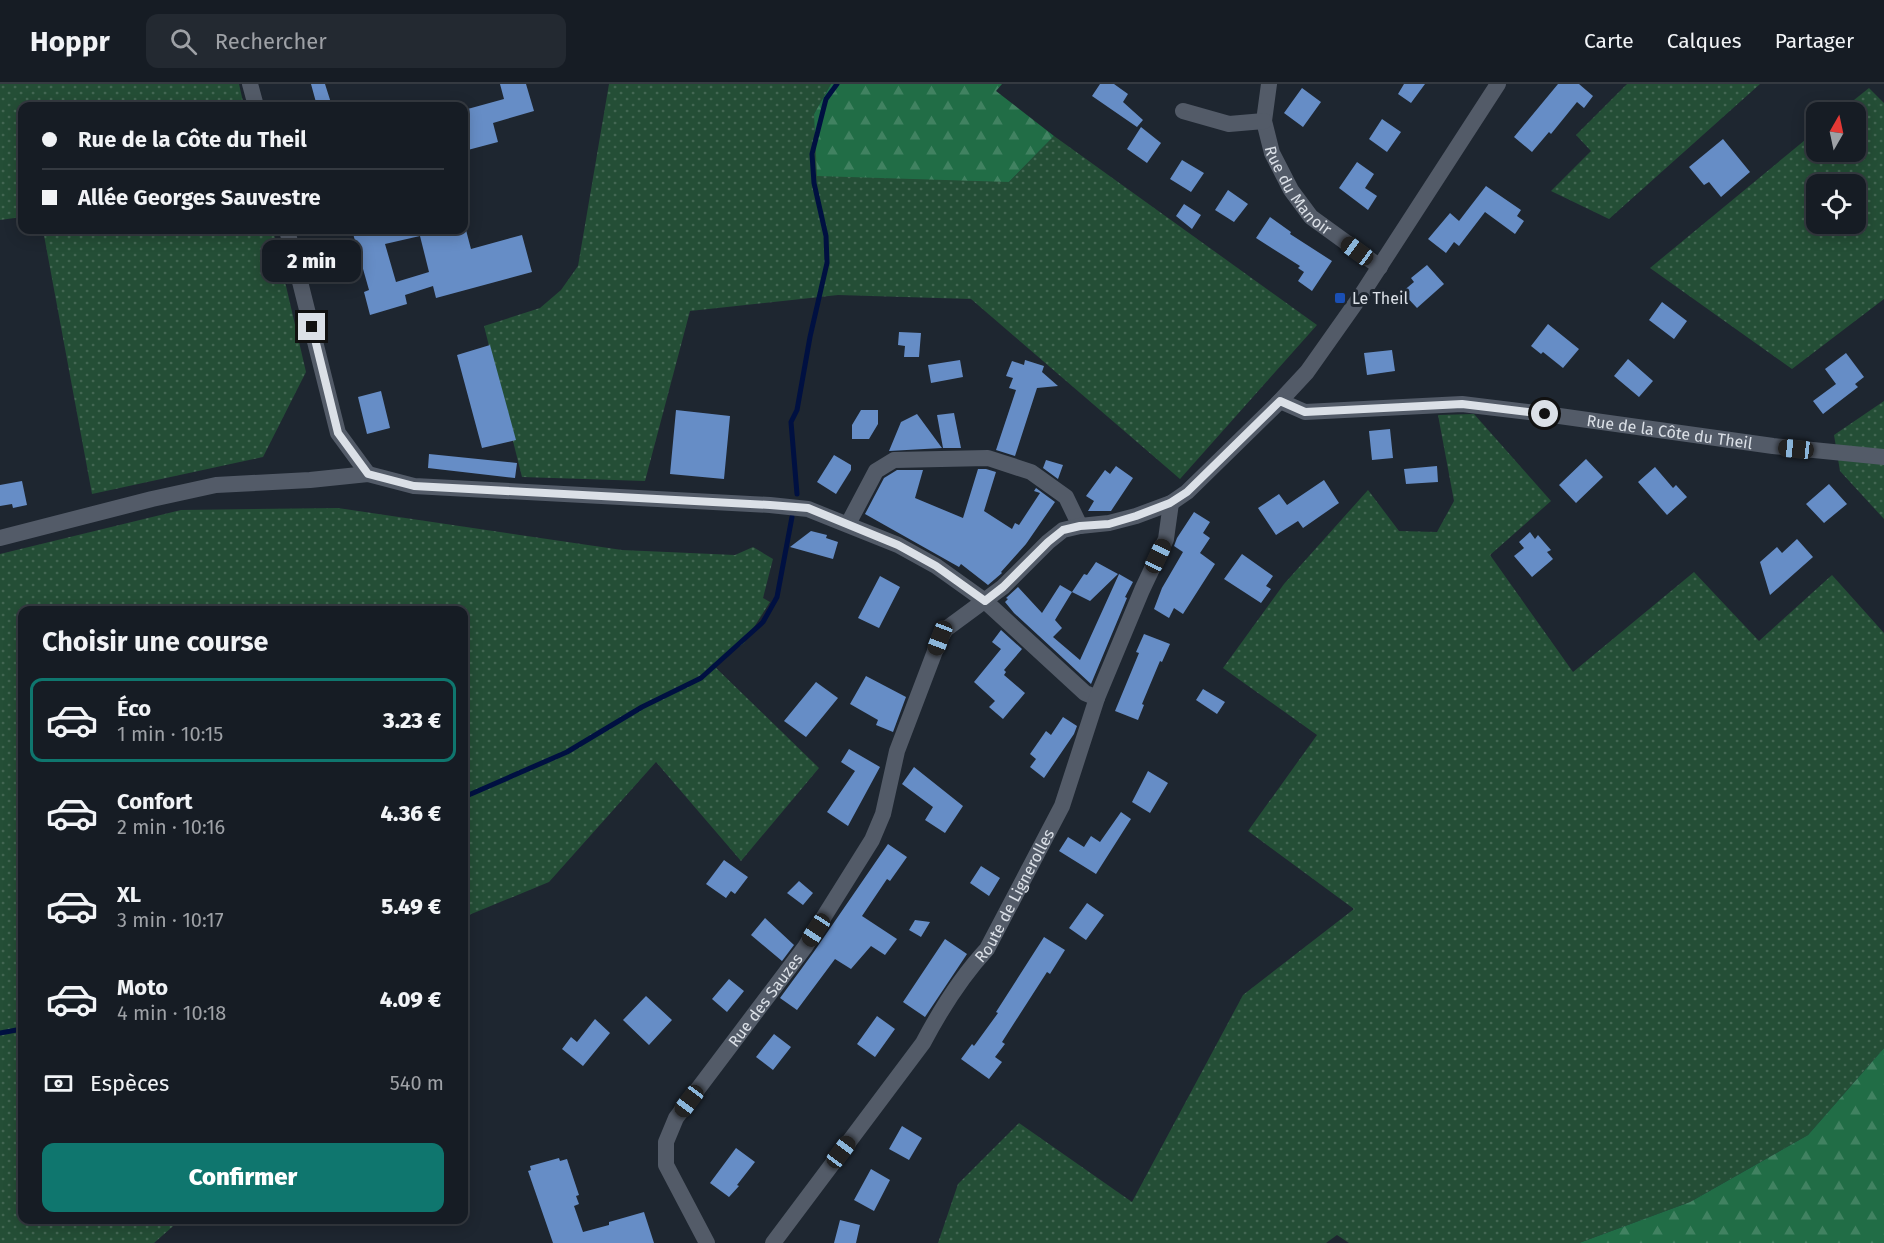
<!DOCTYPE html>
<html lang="fr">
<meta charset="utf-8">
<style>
body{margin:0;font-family:"Fira Sans",sans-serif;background:#232931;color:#f1f3f6;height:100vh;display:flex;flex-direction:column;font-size:22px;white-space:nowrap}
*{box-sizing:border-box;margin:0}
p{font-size:20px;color:#9ea1a6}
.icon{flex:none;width:33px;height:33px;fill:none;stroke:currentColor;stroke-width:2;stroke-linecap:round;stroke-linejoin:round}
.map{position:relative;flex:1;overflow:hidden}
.panel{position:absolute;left:18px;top:522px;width:450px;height:618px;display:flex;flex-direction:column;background:#161c24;border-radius:12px;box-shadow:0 3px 15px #0003,0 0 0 2px #353a41}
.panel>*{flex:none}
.guide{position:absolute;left:18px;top:18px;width:450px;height:132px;border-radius:12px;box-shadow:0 3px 15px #0003,0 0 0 2px #353a41;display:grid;align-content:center;height:132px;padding:0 24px;background:#161c24}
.needle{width:39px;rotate:9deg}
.buttons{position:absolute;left:1806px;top:18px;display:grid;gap:12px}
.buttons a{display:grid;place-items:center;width:60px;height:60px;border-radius:12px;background:#161c24;box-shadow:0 3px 15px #0003,0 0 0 2px #353a41;font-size:30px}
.end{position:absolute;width:27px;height:27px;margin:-14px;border:8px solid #dbe0e7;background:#111;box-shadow:0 0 0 3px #111}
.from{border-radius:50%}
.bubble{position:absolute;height:42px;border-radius:12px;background:#161c24;box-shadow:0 3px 15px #0003,0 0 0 2px #353a41;font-size:20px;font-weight:800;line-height:42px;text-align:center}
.car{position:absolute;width:18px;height:36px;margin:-18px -9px;border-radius:8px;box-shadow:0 0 4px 2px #0007;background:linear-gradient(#222 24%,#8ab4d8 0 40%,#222 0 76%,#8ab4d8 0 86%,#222 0)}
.guide b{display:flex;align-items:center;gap:21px;height:57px;font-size:22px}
.guide b+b{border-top:2px solid #353a41}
.guide i{width:15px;height:15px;background:#f1f3f6}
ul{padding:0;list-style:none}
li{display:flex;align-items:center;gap:18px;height:84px;margin:0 12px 9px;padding:0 12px;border:3px solid transparent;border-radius:12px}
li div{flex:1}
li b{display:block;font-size:22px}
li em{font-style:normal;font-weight:800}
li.current{border-color:#0f766e}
li>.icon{width:54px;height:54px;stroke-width:1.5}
h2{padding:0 24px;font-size:27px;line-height:72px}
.pay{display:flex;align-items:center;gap:15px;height:66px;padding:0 24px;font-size:22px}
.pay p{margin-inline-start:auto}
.button{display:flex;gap:12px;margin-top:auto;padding:12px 24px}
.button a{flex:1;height:69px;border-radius:12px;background:#0f766e;color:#fff;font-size:24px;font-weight:800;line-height:69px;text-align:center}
header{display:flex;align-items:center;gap:36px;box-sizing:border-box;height:84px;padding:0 30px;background:#161c24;border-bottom:2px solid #353a41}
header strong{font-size:28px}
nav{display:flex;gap:33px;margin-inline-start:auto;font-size:21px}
.search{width:420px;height:54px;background:#232931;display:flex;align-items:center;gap:15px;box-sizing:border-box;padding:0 21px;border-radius:12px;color:#9ea1a6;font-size:22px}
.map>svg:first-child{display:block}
</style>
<header>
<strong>Hoppr</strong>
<div class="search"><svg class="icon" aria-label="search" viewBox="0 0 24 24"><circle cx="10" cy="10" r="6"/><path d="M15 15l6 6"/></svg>Rechercher</div>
<nav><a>Carte</a><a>Calques</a><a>Partager</a></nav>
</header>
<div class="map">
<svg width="1884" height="1159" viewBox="0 0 1884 1159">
<defs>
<pattern id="grass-dots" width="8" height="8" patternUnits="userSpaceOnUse" patternTransform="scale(1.5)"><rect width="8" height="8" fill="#244e36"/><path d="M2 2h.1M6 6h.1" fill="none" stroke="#436753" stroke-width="1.8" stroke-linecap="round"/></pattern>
<pattern id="forest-firs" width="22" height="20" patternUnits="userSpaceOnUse" patternTransform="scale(1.5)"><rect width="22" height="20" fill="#216d46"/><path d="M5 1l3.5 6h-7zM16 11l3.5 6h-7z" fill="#418261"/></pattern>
</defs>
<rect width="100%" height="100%" fill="#1e2630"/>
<path fill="url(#grass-dots)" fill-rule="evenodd" d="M0,0H239L244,22H22V133L0,136Z
M609,0H831L814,30L1009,98L1054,52L1317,241L1180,395L971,215L838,211L690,227L645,397L522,393L484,242L540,224L561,206L578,182Z
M1627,0H1760L1609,135L1551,107L1591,67L1576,51Z
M1869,4L1884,19V215L1792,285L1650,184L1816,47V68H1856V28H1839ZM1856,100V140H1816V100Z
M43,146H273L306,288L263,373L92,410Z
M1884,317V435L1840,387L1834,351Z
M1474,330L1551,417L1490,471L1573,588L1694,488L1759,557L1832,491L1884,549V964L1808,1051L1690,1118L1579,1159H1349L1337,1151L1326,1159H938L958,1100L1019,1039L1132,1118L1243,911L1354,825L1248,747L1317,651L1223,584L1284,500L1368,406L1399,447L1437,448L1454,417L1438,331Z
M338,424L622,466L735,471L753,463L773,475L763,514L770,518L744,559L713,581L819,684L741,777L656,678L549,798L464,833V526H22V1136H180L154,1159H0V470L181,426Z"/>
<path fill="url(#forest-firs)" d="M831,0H1002L996,7L1054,52L1009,98L817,92L814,30Z
M1884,964V1159H1579L1690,1118L1808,1051Z"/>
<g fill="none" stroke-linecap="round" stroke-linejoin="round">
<path stroke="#001041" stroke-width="5" d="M797,410L791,338L797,326L810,253L827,179L826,152L814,99L812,70L826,15L837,0
M464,713L567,668L642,623L701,594L763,538L777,513L792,433
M0,949L22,945"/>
</g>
<path fill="#668dc6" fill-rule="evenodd" d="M311,0H325L332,22H317Z
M500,0H526L534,27L493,39L498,58L464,67V26L504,15Z
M1100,0H1114L1128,10L1123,18L1143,36L1137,43L1092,12Z
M1404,0H1425L1411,19L1398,10Z
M1558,0H1579L1593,12L1584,24L1577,18L1551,50L1549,48L1532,68L1514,53Z
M1302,4L1321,18L1303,43L1284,29Z
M1382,35L1401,48L1387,68L1369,55Z
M1141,43L1161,59L1147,79L1127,65Z
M1723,55L1750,88L1721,113L1709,98L1704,101L1689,83Z
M1182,76L1204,89L1191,108L1170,95Z
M1357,78L1374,90L1365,104L1377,112L1368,126L1339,104Z
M1486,102L1521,126L1517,132L1524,137L1515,150L1485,128L1459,162L1454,158L1446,169L1428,155L1450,129L1459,137Z
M1228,106L1248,120L1234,138L1215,126Z
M1184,120L1201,131L1192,145L1176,132Z
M1270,133L1291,148L1290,150L1332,177L1312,207L1298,197L1304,188L1298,184L1300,182L1256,154Z
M352,146H466L471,165L522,151L532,188L436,214L433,202L405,211L407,220L370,231L364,208L369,206ZM420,152L429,188L396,198L385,160Z
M1427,181L1444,200L1417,224L1402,208L1414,198L1411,194Z
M1662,218L1687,237L1674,255L1649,236Z
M1548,240L1579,265L1563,284L1543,268L1541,270L1531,262Z
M899,248L921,249L919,273H904L905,262L898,261Z
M490,261L516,356L482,364L457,271Z
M1392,266L1395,287L1367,291L1364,269Z
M1846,269L1864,293L1855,300L1858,303L1823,330L1813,317L1836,300L1825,285Z
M1628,275L1653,297L1639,313L1614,292Z
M960,276L963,293L931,299L928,281Z
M1025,276L1044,282L1042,288L1058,302L1037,304L1015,372L996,366L1016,306L1009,304L1013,294L1006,292L1012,277L1024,281Z
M381,307L390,344L367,350L358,313Z
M676,326L730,332L724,395L670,390Z
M861,326H878V340L869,355H852V341Z
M954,329L961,364H943L937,331Z
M917,330L942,364L889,367L901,338Z
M1390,345L1393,374L1372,376L1369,347Z
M429,370L517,379L515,394L428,384Z
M834,371L851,381V386L836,410L817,398Z
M1586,375L1603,393L1576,419L1559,401Z
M1046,376L1063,381L1058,395L1043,384Z
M1116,382L1133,394L1111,427H1088L1094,417L1086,412L1105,386L1110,390Z
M1437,382L1438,398L1406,400L1404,385Z
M1655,383L1673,404L1676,401L1687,413L1667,431L1638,398Z
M978,385H986L996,388L984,427L1012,445L1015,439L1019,441L1040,409L1034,407L1036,404L1055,418L1026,460L1001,488L1002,489L988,501L961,480L959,483L865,430L884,394L897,386H923L915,414L963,434Z
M1324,396L1339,419L1303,444L1298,437L1276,451L1258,424L1279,410L1287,421Z
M22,397L27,421L13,424L12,420L0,422V401Z
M1829,400L1847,420L1824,439L1806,420Z
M1194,428L1210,438L1203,449L1210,454L1200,469L1215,480L1183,530L1174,524L1169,534L1154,525L1162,504L1183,468L1174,462L1177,454Z
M811,447L827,451L826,454L838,458L833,475L790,463Z
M1530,448L1535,455L1538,451L1544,458L1551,466L1547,468L1553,475L1532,493L1514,472L1524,464L1519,458Z
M1797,455L1813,473L1770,511L1760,478L1777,463L1782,469Z
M1242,470L1273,492L1266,502L1271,505L1261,519L1224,495Z
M1096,478L1118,490L1090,517L1072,508L1084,490L1087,491Z
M1119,490L1133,498L1125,513L1127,514L1091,600L1014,529L1005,518L1008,515L1006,514L1018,503L1042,529L1060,501L1072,508L1055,536L1062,544L1053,553L1080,576Z
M880,492L900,503L879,544L858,534Z
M1001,546L1022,565L1004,586L1006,588L1004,591L1025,609L1003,635L989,623L995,617L974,598L1001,565L992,558Z
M1144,550L1170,560L1162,578L1160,577L1142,620L1144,621L1138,636L1115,627L1139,569L1136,568Z
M866,592L906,613L893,648L876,641L878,636L850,620Z
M816,598L838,614L806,653L784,637Z
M1203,605L1225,618L1217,630L1196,616Z
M1063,633L1077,642L1074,650L1044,694L1030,683L1036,675L1030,670L1046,647L1051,651Z
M849,665L880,683L848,742L827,728L855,687L841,678Z
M914,683L963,722L945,749L925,736L933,723L902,700Z
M1148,687L1168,699L1150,729L1132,718Z
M1121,728L1131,735L1096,790L1059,767L1068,753L1084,763L1091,752L1100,758Z
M888,760L907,773L890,797L887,795L862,832L897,855L885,871L871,862L851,885L835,875L797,926L780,914L813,869Z
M724,776L748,793L735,810L731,807L726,814L706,800Z
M981,782L1000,794L989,812L970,799Z
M799,797L813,809L803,821L787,809Z
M1087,819L1104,831L1086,856L1069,844Z
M765,834L794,861L782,877L751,851Z
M915,836L930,838L921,853L909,846Z
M1044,853L1065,866L1050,890L1047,888L1002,958L1005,960L995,973L1002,978L989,995L961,975L972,960L974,962L998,929L996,928Z
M945,855L967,870L925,933L903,918Z
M729,895L744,907L727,928L712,915Z
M646,912L672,936L649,961L623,936Z
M877,932L895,945L875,973L857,960Z
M595,935L610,949L583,982L562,965L571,953L577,958Z
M774,950L791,963L773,986L756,973Z
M902,1042L922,1054L909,1076L889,1065Z
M736,1064L755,1078L737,1101L739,1102L729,1113L710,1099Z
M559,1074L560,1077L567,1075L579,1111L576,1112L579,1120L574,1122L583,1148L609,1141V1138L644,1128L654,1159H553L528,1087L531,1086L530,1082Z
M871,1085L890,1096L874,1127L854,1116Z
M840,1136L860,1141L856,1159H834Z"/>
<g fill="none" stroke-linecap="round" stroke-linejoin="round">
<g stroke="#535b68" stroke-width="16">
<path d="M250,0L256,22"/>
<path id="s1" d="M1269,0L1264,37L1272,69L1291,106L1311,133L1380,183"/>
<path d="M1183,27L1229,40L1264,37"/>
<path d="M287,146L338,349L368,390"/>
<path d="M848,440L876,387L894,376L988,374L1031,388L1066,413L1080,442"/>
<path d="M0,454L152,415L216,401L310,396L368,390L414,402L770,421L808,425L898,461L936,482L985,517L1085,609L1097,614"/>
</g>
<g stroke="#535b68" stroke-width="16">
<path id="s2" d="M1280,317L1305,328L1462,320L1545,330L1773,362L1884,373"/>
<path id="s3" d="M707,1159L666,1081V1058L676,1034L805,863L872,756L883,730L897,667L940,554L946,545L1003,503L1048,458L1063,446L1080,442L1109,439L1136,432L1171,419L1187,408L1280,317L1307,288L1360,213L1498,0"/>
<path id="s4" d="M773,1159L923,959C941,925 961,893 987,865L1062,722L1097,614L1142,506L1166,455L1171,419"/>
</g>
</g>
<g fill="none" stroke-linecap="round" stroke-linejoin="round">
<path stroke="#dbe0e7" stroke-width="8" d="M312,243L338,349L368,390L414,402L770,421L808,424L898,461L936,482L985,517L1003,503L1048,458L1063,446L1080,442L1109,440L1136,432L1170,419L1187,408L1280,317L1305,328L1462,320L1545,330"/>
</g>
<rect fill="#1a4fb4" stroke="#1e2630" stroke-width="2" x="1334" y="208" width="12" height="12" rx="3"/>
<g text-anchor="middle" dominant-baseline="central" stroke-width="6" stroke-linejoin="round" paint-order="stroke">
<g font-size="16" fill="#dbe0e7" stroke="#1e2630">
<text stroke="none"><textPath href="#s1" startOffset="116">Rue du Manoir</textPath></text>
<text stroke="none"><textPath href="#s2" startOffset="394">Rue de la Côte du Theil</textPath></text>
<text stroke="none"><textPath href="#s4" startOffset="424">Route de Lignerolles</textPath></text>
<text stroke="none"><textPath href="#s3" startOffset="285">Rue des Sauzes</textPath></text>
</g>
<g font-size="16" fill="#dbe0e7" stroke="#1e2630" text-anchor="start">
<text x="1352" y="214">Le Theil</text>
</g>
</g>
</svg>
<div class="buttons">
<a><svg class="needle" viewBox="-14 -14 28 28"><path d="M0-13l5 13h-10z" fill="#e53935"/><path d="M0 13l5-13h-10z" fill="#9ea1a6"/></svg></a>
<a><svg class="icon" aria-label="locate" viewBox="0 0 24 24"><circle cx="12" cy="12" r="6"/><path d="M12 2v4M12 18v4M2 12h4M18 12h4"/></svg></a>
</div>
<i class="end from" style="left:1545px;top:330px"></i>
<i class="end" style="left:312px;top:243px"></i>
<div class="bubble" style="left:262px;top:156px;width:99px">2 min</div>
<i class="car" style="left:1357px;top:167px;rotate:306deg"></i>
<i class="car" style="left:1796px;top:365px;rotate:276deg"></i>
<i class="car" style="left:1158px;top:472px;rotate:25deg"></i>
<i class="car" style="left:940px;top:554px;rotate:201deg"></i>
<i class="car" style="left:816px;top:846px;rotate:213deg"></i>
<i class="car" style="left:689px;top:1017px;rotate:217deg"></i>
<i class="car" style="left:841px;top:1068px;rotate:37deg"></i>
<div class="guide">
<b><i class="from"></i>Rue de la Côte du Theil</b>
<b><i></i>Allée Georges Sauvestre</b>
</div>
<section class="panel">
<h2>Choisir une course</h2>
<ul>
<li class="current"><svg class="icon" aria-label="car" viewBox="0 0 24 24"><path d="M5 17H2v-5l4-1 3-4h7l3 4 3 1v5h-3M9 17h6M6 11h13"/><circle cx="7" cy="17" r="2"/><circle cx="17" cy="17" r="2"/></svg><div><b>Éco</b><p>1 min · 10:15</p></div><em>3.23 €</em></li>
<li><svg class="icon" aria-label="car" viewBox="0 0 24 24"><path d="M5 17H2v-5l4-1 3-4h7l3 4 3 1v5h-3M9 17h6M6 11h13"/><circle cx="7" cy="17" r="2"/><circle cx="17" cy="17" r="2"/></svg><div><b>Confort</b><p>2 min · 10:16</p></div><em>4.36 €</em></li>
<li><svg class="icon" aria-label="car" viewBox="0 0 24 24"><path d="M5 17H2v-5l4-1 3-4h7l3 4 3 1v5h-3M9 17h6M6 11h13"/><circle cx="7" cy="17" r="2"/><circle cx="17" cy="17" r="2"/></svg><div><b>XL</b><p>3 min · 10:17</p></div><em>5.49 €</em></li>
<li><svg class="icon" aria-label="car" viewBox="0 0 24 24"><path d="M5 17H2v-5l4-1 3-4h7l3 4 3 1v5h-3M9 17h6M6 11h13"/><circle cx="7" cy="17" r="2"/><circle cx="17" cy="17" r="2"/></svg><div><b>Moto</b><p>4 min · 10:18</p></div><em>4.09 €</em></li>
</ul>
<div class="pay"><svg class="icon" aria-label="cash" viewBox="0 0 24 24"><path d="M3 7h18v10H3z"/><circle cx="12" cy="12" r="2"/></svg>Espèces<p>540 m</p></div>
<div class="button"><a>Confirmer</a></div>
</section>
</div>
